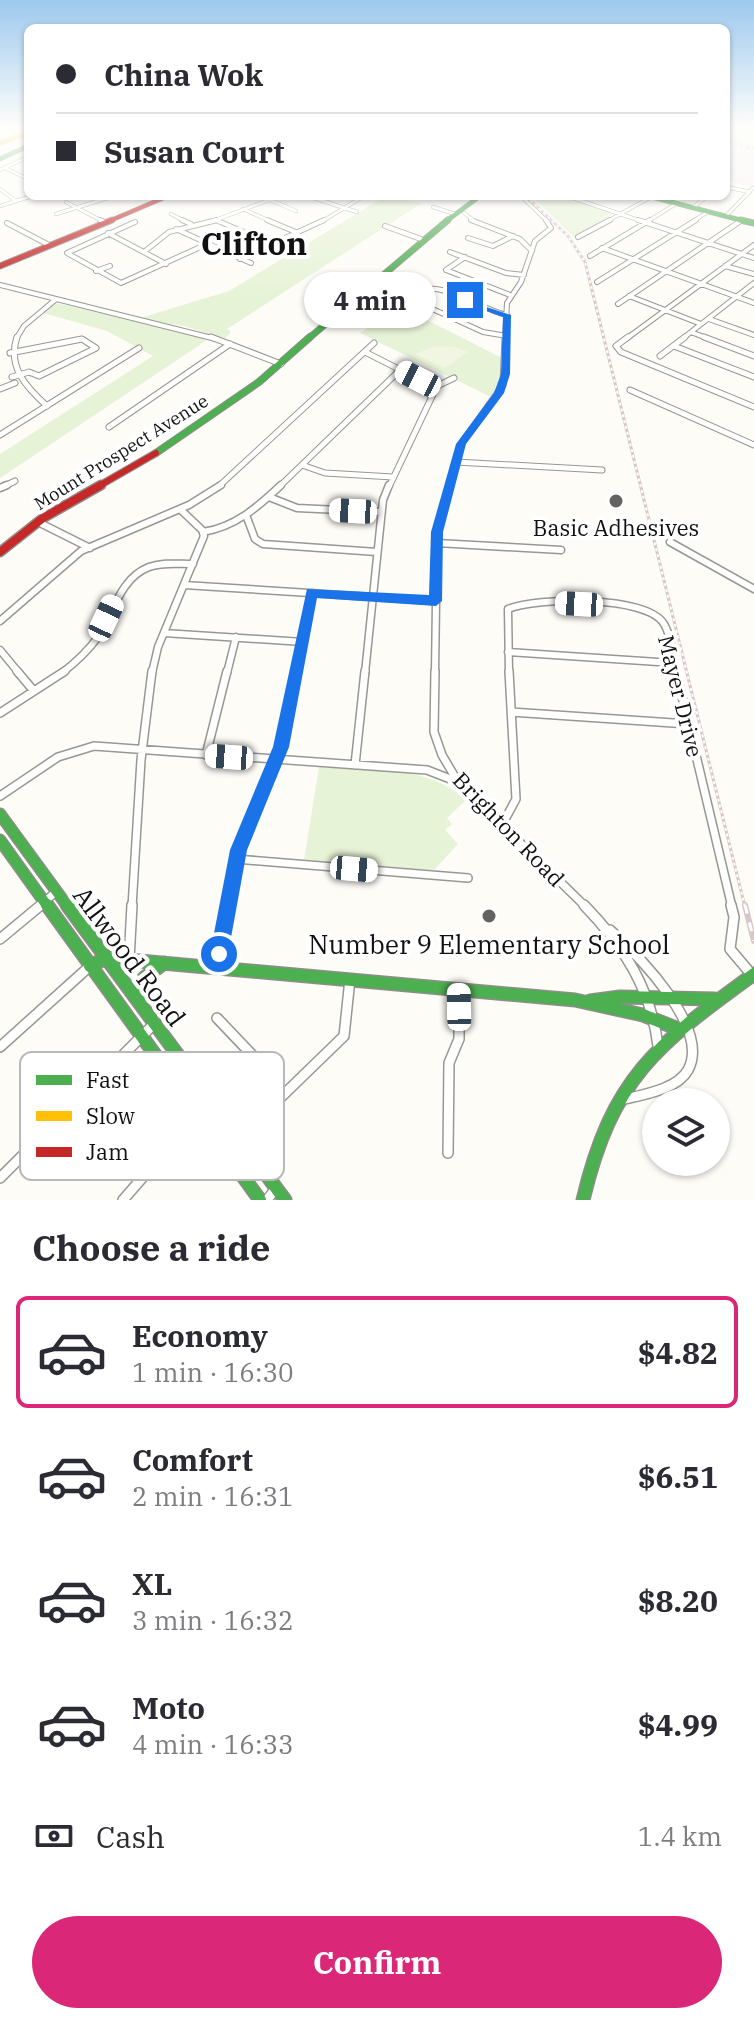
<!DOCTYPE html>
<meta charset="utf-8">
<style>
body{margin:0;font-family:"IBM Plex Serif",serif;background:#f7f7f7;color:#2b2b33;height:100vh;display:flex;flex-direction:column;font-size:30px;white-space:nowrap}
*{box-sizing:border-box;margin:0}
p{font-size:26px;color:#7c7c81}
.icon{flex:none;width:44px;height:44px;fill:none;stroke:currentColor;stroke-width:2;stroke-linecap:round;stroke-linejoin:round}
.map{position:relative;height:1200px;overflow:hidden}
.details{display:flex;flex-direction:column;background:#fff;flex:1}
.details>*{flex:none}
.banner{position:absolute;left:24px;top:24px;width:706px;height:176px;border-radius:12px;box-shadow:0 2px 6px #0004;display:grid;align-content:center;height:176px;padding:0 32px;background:#fff}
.tools{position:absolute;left:642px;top:1088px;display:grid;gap:16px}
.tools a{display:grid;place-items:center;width:88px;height:88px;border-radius:50%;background:#fff;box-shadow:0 2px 6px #0004;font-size:40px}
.end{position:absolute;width:36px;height:36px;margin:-18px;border:10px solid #1a73e8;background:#fff;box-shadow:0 0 0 4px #fff}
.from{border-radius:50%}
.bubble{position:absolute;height:56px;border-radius:28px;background:#fff;box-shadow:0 2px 6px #0004;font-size:26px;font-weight:700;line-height:56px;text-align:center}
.car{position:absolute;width:24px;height:48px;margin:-24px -12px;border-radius:10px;box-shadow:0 0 6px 2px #0007;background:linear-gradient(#fff 24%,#345 0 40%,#fff 0 76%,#345 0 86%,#fff 0)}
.banner b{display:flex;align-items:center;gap:28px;height:76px;font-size:30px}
.banner b+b{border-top:2px solid #e1e1e2}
.banner i{width:20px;height:20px;background:#2b2b33}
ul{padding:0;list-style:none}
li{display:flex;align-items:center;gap:24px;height:112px;margin:0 16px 12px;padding:0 16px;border:4px solid transparent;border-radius:12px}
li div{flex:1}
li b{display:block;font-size:30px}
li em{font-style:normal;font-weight:700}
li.selected{border-color:#db2777}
li>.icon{width:72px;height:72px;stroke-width:1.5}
h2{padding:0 32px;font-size:36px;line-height:96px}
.pay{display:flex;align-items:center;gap:20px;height:88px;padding:0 32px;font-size:30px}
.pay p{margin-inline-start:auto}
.primary-button{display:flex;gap:16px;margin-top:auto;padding:16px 32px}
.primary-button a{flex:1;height:92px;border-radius:48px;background:#db2777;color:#fff;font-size:32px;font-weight:700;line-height:92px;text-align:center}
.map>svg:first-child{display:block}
</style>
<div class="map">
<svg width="754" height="1200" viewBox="0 0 754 1200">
<rect width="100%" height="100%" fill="#fdfcf7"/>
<path fill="#f5f0f3" d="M726,127L754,131V187L726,180Z"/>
<path fill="#e7f3d7" d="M386,196H402L408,201L422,203L227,329L231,332L225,339L184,326L137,319L229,291Z
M531,196H561L614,213L574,237Z
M56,303L210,338L0,478V454L153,356L107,331L40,312Z
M401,307L506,360L501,391L495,399L360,333Z
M319,767C369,771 428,764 466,800L447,818L452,824L445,830L458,844L434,870L304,860Z"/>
<path fill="#f0f6e1" d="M435,346L454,347L468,352L445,368L415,354Z"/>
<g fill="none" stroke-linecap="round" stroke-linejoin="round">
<g stroke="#979795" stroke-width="4">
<path id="street-far5" d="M7,127L23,135
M737,127L754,131
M5,168L28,179
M0,170L28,157
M726,187L750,192
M0,189L16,201
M261,196L296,211
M308,196L357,212
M521,196L548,222
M567,196L644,222
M66,202L104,222
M0,206L32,196
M433,207L455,214
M694,207L707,196
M243,209L272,222
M464,213L476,222
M56,214L114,196
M171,214L186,222
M726,216L753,188
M216,220L219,222
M210,222L269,200
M321,222L359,199L357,196
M606,222L651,197
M647,222L677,203
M692,222L709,211"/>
</g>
<g stroke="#979795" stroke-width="6">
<path id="street-far4" d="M100,220L105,222
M182,220L191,224
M216,220L271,244
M267,220L298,233
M471,220L520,239L532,251
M638,220L754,258
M135,222L67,253L121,283L207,244
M7,223L49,245
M385,226L421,239
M176,229L251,263
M108,233L166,264
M578,237L610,220
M468,238L493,246L513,236
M602,248L754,303
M144,252L169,232L217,220
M450,252L506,273L524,275
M590,256L650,220
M465,257L446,270L510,295
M240,259L324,220
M725,266L754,274
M96,271L110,266
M597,282L696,220
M0,285L216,339
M629,296L701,324
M618,304L742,220
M507,315C477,309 439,275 410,295L415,301L483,332L507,336
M709,319L754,335
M691,332L709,339
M16,339L24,326L55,300
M505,339L507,303L521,282L535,241L551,228L546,220
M626,339L754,245
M682,339L754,283"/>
</g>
<g stroke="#979795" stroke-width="7">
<path id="street-far3" d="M17,337C7,367 26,387 47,406
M211,337L281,364
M628,337L616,346L621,352L754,407
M704,337L754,356
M674,346L754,377
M365,352L436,388
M10,353L82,339L96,348L39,376L29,372L12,377
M660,356L685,337
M0,389L15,383
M630,390L754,445
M109,427L230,344
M0,435L139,348
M456,462L602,470
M302,465L325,473L393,477
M3,487L15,481
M218,487L374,343
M279,487L400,370
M389,487L437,386L454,378
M449,487L461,444L503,385L505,337"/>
</g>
<g stroke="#979795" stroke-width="9">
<path id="street-far2" d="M0,488L7,485
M269,497L297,508L381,512
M246,515L255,539L263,544L377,552
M38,522L90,548
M203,532C235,527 258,507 281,485
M670,542L754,589
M437,543L561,550
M184,585L436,601
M0,621L81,551L189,505L221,485
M164,633L303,642
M0,650L19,673
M508,652L673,663
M62,673C76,662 88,651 98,637C113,614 120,578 149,567C163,562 178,564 193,564
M152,673L158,647L204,536L202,530L180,509
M227,673L236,637
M296,673L312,593
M365,673L383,500L389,485
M435,673L437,532L450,485
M509,673L508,609C536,597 647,595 664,624C672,637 673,658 676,673"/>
</g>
<g stroke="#979795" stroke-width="10">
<path id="street-far1" d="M17,671L33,690
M435,671L434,732L442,755L458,782L586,907
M676,671L732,907
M511,712L688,724
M0,713L65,671
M206,755L227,671
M355,765L365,671
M0,796L58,757L94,746L427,770L458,782
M502,825L516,799L509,671
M236,859L468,878
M38,907L57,891
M132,907L141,760L152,671
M228,907L239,850L281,747L296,671"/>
</g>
<g stroke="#979795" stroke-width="12">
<path id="street" d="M584,905C624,946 651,989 658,1046
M731,905L734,917L730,949L752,975
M610,930C638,955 711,1028 688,1070C677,1090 641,1095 621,1100
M0,939L41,905
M129,960L132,905
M216,967L228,905
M217,1018L257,1060L262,1082L277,1101L344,1036L350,979
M0,1047L90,966
M448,1153L449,1063L459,1039V990
M0,1178L155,1023
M123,1200L211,1099
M267,1200L276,1188"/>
</g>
<g stroke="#8e8d8b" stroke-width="5">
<path id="fast-far4" d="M0,159L28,146
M648,196L748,222
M445,222L480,196"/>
</g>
<g stroke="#8e8d8b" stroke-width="7">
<path id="fast-far3" d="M740,220L754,223
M308,339L448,220"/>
</g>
<g stroke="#8e8d8b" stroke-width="8">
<path id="fast-far2" d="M156,453L259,382L310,337"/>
</g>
<g stroke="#8e8d8b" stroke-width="13">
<path id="fast-far1" d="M0,814L68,907
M0,840L48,907"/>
</g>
<g stroke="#8e8d8b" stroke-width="15">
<path id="fast" d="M47,905L260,1200
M67,905L285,1200
M90,966L106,958L575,1000L643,1015L681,1030
M590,1001L620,997L715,999
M140,1003L144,978L164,963
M583,1200C612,1078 656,1045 754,974"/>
</g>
<g stroke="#8e8d8b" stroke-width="5">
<path id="slow" d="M0,143L28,133"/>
</g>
<g stroke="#8e8d8b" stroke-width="5">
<path id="jam-far3" d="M107,222L168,196"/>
</g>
<g stroke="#8e8d8b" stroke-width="7">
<path id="jam-far2" d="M0,266L112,220"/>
</g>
<g stroke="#8e8d8b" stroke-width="8">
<path id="jam-far1" d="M97,487L156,453"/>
</g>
<g stroke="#8e8d8b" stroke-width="11">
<path id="jam" d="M0,552L43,518L101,485"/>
</g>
<use href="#street-far5" stroke="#fffffe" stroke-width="3"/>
<use href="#street-far4" stroke="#fffffe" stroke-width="4"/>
<use href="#street-far3" stroke="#fffffe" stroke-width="5"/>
<use href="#street-far2" stroke="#fffffe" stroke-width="6"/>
<use href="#street-far1" stroke="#fffffe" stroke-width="7"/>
<use href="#street" stroke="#fffffe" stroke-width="9"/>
<use href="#fast-far4" stroke="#4caf50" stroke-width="4"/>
<use href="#fast-far3" stroke="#4caf50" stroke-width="5"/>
<use href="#fast-far2" stroke="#4caf50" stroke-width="6"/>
<use href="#fast-far1" stroke="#4caf50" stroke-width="10"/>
<use href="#fast" stroke="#4caf50" stroke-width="12"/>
<use href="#slow" stroke="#ffc107" stroke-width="4"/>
<use href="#jam-far3" stroke="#c62828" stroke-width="4"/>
<use href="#jam-far2" stroke="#c62828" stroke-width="5"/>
<use href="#jam-far1" stroke="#c62828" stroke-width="6"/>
<use href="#jam" stroke="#c62828" stroke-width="8"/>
<g stroke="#d9c6c7" stroke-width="3">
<path id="rail-far1" d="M726,140L754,149
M526,196L568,236L585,262L745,907"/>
</g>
<g stroke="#d9c6c7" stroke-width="6">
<path id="rail" d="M745,905L754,941"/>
</g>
<use href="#rail-far1" stroke="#fff" stroke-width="2" stroke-dasharray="3" stroke-linecap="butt"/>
<use href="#rail" stroke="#fff" stroke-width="3" stroke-dasharray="9" stroke-linecap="butt"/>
</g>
<linearGradient id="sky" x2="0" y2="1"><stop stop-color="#9dc9ee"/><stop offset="0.43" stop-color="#fefefb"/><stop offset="1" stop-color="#fefefb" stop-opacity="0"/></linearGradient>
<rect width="754" height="295" fill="url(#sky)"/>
<path fill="#1a73e8" d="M462,299L511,315L510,374L504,393L466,444L443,532L442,601L436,606L317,598L289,747L247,850L228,954L225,960L219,963L212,960L210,954L230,850L273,747L307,589L429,595L431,532L456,444L494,393L501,374L503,317L462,302Z"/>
<g fill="#646362" stroke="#fff" stroke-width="3">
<circle cx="616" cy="501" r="8"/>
<circle cx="489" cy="916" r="8"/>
</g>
<g text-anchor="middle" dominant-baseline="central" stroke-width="8" stroke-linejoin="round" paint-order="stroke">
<g font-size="18" fill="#111" stroke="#fff">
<text transform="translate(121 452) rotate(-32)">Mount Prospect Avenue</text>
</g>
<g font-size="22" fill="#111" stroke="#fff">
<text x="616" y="527">Basic Adhesives</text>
</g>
<g font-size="22" fill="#111" stroke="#fff">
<text transform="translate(681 696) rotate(76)">Mayer Drive</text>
<text transform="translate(509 829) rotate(46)">Brighton Road</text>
</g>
<g font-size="26" fill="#111" stroke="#fff">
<text x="489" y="944">Number 9 Elementary School</text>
</g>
<g font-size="26" fill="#111" stroke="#fff">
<text transform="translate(130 956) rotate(53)">Allwood Road</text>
</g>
<g font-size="32" font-weight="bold" fill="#111" stroke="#fff">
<text x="254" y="243">Clifton</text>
</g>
</g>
<rect x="20" y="1052" width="264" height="128" rx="12" fill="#fff" stroke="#b8b8b8" stroke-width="2"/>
<rect x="36" y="1075" width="36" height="10" fill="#4caf50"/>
<rect x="36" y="1111" width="36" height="10" fill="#ffc107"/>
<rect x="36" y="1147" width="36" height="10" fill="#c62828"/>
<g font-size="22" fill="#111">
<text x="86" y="1088">Fast</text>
<text x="86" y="1124">Slow</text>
<text x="86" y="1160">Jam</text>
</g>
</svg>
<div class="tools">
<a><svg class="icon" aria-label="layers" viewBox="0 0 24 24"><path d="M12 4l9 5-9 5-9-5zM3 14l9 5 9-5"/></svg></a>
</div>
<i class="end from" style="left:219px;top:954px"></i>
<i class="end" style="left:465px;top:300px"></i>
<div class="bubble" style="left:304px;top:272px;width:132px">4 min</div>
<i class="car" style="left:418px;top:379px;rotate:297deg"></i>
<i class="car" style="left:353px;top:511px;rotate:273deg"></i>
<i class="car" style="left:579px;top:604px;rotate:273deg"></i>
<i class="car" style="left:106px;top:618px;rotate:25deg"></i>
<i class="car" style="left:229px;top:757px;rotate:274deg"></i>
<i class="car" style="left:354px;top:869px;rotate:95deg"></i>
<i class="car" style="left:459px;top:1007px;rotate:359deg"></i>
<div class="banner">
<b><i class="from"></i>China Wok</b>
<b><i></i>Susan Court</b>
</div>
</div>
<section class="details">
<h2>Choose a ride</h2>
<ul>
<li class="selected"><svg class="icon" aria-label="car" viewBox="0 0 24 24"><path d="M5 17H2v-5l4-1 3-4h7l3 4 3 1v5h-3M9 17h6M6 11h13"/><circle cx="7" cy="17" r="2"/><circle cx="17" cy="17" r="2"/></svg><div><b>Economy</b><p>1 min · 16:30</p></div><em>$4.82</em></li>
<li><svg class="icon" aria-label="car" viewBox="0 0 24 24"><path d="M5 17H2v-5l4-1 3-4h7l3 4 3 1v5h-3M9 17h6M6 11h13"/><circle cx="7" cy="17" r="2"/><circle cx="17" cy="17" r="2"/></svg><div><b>Comfort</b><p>2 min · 16:31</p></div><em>$6.51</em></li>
<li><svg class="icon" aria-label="car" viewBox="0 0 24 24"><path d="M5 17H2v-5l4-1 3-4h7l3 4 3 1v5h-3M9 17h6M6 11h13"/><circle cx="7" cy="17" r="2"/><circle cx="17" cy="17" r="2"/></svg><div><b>XL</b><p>3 min · 16:32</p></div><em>$8.20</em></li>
<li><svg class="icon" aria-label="car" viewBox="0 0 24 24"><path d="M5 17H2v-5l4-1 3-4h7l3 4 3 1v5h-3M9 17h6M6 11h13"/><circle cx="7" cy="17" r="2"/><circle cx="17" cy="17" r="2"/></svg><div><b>Moto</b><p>4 min · 16:33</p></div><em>$4.99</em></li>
</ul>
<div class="pay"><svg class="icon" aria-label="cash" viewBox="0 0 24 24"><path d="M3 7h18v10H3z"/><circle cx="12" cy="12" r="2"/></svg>Cash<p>1.4 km</p></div>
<div class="primary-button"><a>Confirm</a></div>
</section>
